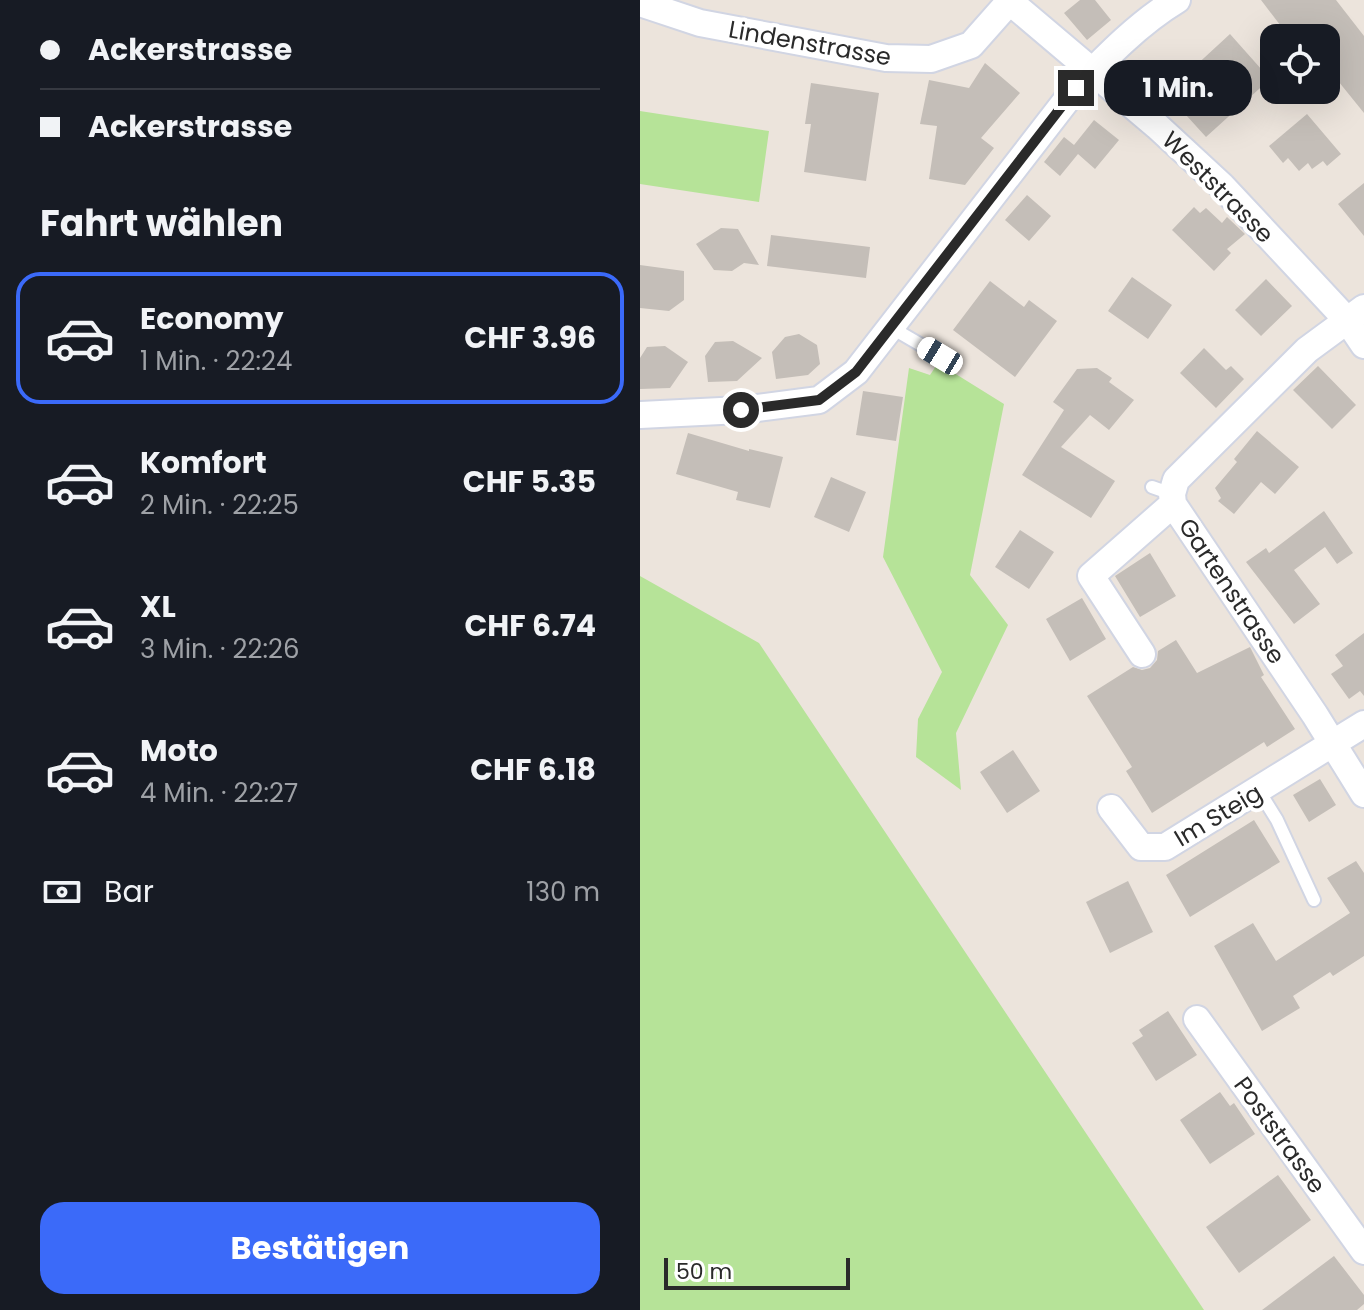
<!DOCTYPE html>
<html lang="de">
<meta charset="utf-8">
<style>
body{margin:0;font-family:Poppins,sans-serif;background:#242831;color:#f1f3f6;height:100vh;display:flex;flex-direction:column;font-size:30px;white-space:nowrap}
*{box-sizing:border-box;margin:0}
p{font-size:26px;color:#9ea1a6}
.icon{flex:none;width:44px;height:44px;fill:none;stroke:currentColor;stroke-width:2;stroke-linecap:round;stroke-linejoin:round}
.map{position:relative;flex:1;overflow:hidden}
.sheet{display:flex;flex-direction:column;background:#171b24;width:640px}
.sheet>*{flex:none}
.top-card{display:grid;align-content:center;height:176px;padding:0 40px;background:#171b24}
.buttons{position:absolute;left:620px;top:24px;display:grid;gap:16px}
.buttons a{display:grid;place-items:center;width:80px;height:80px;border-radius:16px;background:#171b24;box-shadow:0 8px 32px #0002;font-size:40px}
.scale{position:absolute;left:24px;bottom:20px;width:186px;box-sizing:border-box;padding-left:8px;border:4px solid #2a2a2a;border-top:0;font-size:22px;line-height:28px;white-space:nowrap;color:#2a2a2a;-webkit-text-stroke:6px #fff;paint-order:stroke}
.end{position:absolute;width:36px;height:36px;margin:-18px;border:10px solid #2a2a2a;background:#fff;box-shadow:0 0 0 4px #fff}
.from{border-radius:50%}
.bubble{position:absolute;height:56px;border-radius:24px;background:#171b24;box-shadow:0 8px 32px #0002;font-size:26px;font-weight:700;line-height:56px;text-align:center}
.car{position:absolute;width:24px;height:48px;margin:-24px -12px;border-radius:10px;box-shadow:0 0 6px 2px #0007;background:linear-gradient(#fff 24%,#345 0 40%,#fff 0 76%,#345 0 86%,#fff 0)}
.top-card b{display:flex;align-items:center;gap:28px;height:76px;font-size:30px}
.top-card b+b{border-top:2px solid #363941}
.top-card i{width:20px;height:20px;background:#f1f3f6}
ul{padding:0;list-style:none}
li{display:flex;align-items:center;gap:24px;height:132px;margin:0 16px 12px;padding:0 24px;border:4px solid transparent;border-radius:24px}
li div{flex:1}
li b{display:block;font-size:30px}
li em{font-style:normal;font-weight:700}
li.active{border-color:#3b6af9}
li>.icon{width:72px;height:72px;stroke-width:1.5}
h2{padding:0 40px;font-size:36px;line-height:96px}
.pay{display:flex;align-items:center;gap:20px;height:88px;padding:0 40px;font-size:30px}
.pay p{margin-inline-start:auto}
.cta{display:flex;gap:16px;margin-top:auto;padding:16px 40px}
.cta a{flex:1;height:92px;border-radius:24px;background:#3b6af9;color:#fff;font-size:32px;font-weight:700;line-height:92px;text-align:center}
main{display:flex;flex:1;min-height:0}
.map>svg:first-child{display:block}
</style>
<main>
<section class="sheet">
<div class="top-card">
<b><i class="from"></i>Ackerstrasse</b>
<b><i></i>Ackerstrasse</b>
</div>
<h2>Fahrt wählen</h2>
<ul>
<li class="active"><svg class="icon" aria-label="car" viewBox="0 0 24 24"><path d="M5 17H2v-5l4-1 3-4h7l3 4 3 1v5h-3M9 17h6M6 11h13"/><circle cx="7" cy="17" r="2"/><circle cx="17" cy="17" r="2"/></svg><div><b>Economy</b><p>1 Min. · 22:24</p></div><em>CHF 3.96</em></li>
<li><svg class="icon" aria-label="car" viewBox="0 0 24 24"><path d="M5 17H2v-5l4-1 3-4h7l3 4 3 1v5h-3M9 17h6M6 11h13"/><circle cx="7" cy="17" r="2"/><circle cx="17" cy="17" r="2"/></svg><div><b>Komfort</b><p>2 Min. · 22:25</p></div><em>CHF 5.35</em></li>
<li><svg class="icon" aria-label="car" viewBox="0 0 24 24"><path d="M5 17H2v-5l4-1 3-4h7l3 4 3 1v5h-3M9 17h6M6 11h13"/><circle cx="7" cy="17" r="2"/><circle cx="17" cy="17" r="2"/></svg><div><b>XL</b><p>3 Min. · 22:26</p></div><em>CHF 6.74</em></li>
<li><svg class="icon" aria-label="car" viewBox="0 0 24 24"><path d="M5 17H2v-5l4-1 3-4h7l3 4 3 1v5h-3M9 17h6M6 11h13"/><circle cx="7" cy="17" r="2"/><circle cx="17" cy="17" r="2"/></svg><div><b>Moto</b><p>4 Min. · 22:27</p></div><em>CHF 6.18</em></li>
</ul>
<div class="pay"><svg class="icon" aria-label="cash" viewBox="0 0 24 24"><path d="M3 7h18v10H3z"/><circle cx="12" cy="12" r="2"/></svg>Bar<p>130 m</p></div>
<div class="cta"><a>Bestätigen</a></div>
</section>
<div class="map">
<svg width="724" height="1310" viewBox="0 0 724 1310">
<rect width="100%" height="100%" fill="#ece4dc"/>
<path fill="#b6e398" d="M0,111L129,131L119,202L0,184Z
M298,363L364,404L330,575L368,625L316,733L321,790L276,757L278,719L302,672L243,557L269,368L290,375Z
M0,576L119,643L564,1310H0Z"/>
<path fill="#c4beb8" d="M440,0H455L471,20L447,40L424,13Z
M621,0H696L724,36V113L686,66V38H650Z
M590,34L630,79L566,137L526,93Z
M345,63L380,93L341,138L354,148L325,185L289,179L297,126L280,124L289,80L329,88Z
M171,83L239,93L226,181L164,172L171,124H165Z
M667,114L701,154L687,166L683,161L672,169L668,163L659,171L648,158L643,163L629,146Z
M454,120L479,140L455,169L438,154L420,176L404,162L424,137L434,145Z
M724,183V236L698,204Z
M387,195L411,216L389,241L365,220Z
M554,207L560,213L566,208L582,223L587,217L605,234L587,249L591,253L574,271L532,230Z
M81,228L98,229L119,265L104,263L92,271L74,270L56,244Z
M131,235L230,247L226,278L127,266Z
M0,265L44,271V300L29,311L0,308Z
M492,277L532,305L508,339L468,311Z
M626,279L652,306L621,336L595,310Z
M350,281L384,307L389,300L417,321L375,377L313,330Z
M159,334L177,345L180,364L168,375L136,379L132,352L145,337Z
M93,341L122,358L97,381L68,382L65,356L75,342Z
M25,346L48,362L30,388L0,389V358L7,347Z
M564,348L586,370L591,366L604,379L576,408L540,373Z
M678,366L716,405L692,429L653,390Z
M457,368L472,378L469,382L494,400L469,430L450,415L421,447L475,481L451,518L382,475L424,410L413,402L437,369Z
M223,391L263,397L256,441L216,435Z
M617,431L659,467L635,494L621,482L594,514L578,501L581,498L575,488L597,462L594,459Z
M48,433L109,451V449L143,457L130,508L96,500L98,492L36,474Z
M191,477L226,492L209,532L174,517Z
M684,511L713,553L697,564L685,547L654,570L680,604L654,624L606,562L626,548L629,553Z
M380,530L414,552L389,589L355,567Z
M510,553L536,596L500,617L475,576Z
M442,598L466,639L430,661L406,619Z
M724,633V696L720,691L709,699L691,674L703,666L695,655Z
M536,640L557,673L610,647L624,675L621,677L655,729L627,747L624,742L512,813L486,771L492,767L447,696L493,667L502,670L510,668L517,660L518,651Z
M373,750L400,791L367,813L340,772Z
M680,779L696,805L669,822L653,795Z
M614,820L640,862L550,917L526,875Z
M716,861L724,873V956L693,976L690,972L653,996L660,1008L622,1031L574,946L613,923L636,961L710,913L687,878Z
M488,881L513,932L470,953L446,902Z
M528,1011L557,1055L516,1081L492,1043L503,1036L499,1030Z
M580,1092L590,1106L594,1103L615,1134L570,1164L540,1120Z
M638,1175L671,1220L599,1273L566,1227Z
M694,1256L724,1295V1304L717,1310H622Z"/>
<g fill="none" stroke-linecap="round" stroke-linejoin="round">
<g stroke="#d1d5e3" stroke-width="16">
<path id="service" d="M252,328L300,356
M512,487L532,494
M619,791L637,820L674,900"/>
</g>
<g stroke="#d1d5e3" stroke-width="30">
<path id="minor" d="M368,0L517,126L582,186L707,320L724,345
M0,3L60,23L246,58L291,59L331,45L370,1
M724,308L667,350L536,480L532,494L533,504L675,715L724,794
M0,415L101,410L179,400L216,372L436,88C467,56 499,23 537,0
M502,654L451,576L533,504
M471,808L501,847H525L724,724
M557,1019L724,1251"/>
</g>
<use href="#service" stroke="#fff" stroke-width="12"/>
<use href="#minor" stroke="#fff" stroke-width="26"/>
</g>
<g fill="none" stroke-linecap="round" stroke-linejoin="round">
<path stroke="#2a2a2a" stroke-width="10" d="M101,410L179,400L216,372L436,88"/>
</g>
<g text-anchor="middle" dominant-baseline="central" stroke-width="8" stroke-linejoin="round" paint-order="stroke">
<g font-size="24" fill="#2a2a2a" stroke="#fff">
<text transform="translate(170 43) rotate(10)">Lindenstrasse</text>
<text transform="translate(578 187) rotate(45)">Weststrasse</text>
<text transform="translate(592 591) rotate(56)">Gartenstrasse</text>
<text transform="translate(578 815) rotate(-31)">Im Steig</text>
<text transform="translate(640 1135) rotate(54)">Poststrasse</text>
</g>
</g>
</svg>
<div class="buttons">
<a><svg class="icon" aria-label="locate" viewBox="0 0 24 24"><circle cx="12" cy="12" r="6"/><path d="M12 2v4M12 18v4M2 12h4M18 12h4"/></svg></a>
</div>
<div class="scale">50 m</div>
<i class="end from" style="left:101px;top:410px"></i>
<i class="end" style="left:436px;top:88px"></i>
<div class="bubble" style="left:464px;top:60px;width:148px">1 Min.</div>
<i class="car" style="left:300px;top:356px;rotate:301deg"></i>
</div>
</main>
